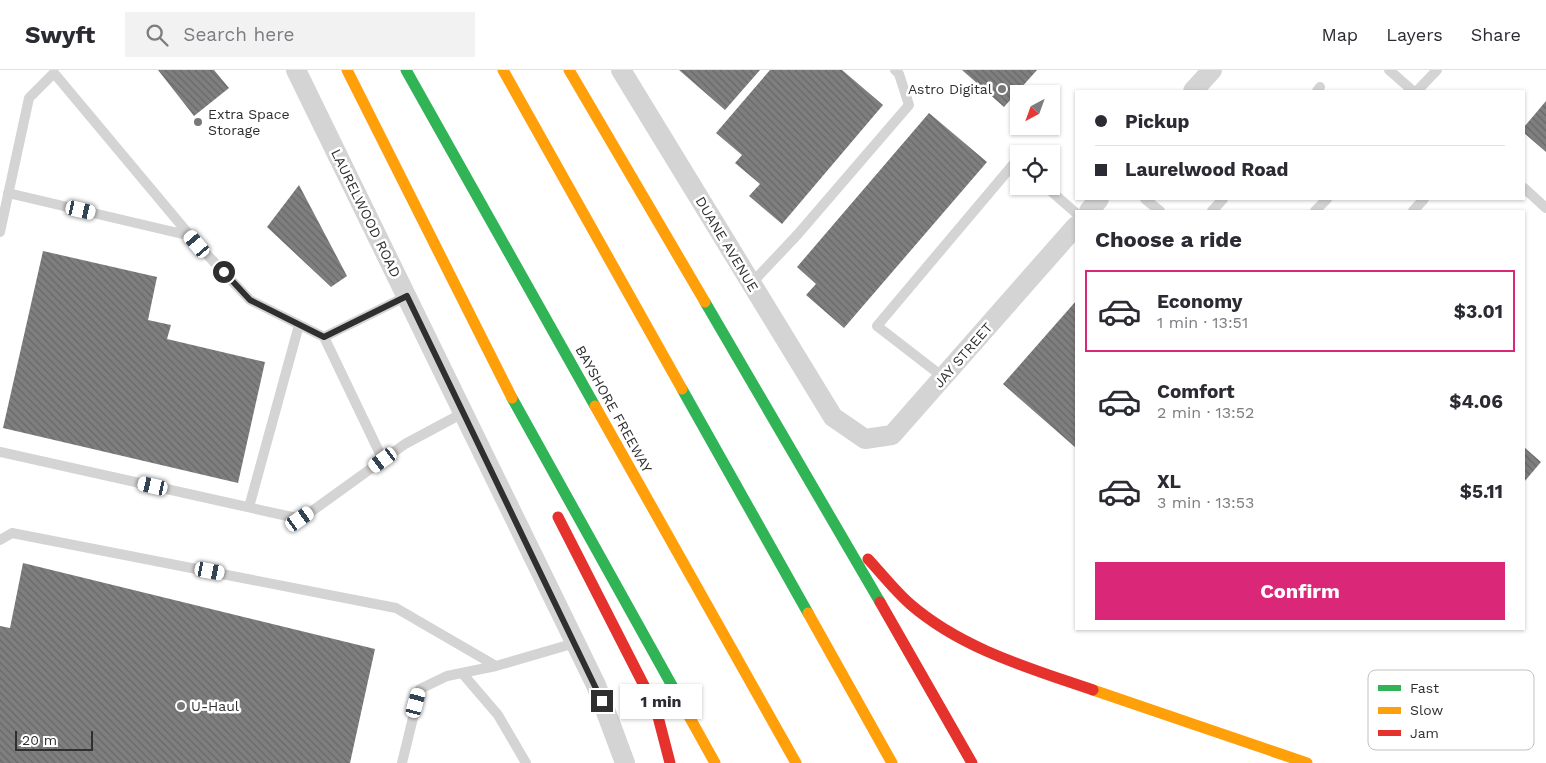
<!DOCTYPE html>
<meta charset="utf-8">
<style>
body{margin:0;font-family:"Work Sans",sans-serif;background:#f2f2f3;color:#2b2b33;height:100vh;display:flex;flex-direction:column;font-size:19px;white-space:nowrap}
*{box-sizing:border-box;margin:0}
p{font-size:16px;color:#7c7c81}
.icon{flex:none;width:28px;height:28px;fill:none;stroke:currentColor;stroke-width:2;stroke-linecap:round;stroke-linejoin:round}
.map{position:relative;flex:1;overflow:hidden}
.sheet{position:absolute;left:1075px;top:140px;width:450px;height:420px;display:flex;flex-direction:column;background:#fff;border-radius:0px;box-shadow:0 1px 4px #0004}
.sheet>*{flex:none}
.guide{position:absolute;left:1075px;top:20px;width:450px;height:110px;border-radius:0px;box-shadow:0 1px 4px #0004;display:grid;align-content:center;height:110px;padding:0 20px;background:#fff}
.needle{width:32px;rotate:221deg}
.tools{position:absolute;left:1010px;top:15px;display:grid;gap:10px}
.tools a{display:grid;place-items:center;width:50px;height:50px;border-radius:0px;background:#fff;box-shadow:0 1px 4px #0004;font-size:25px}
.scale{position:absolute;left:15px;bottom:12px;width:78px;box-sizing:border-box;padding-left:5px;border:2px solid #2f2f2f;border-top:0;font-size:14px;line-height:18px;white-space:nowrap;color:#2f2f2f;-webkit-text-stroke:4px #fff;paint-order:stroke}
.end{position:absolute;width:22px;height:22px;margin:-11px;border:6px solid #2f2f2f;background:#fff;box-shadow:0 0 0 2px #fff}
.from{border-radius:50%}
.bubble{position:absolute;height:35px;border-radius:0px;background:#fff;box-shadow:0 1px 4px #0004;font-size:16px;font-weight:700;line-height:35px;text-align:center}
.car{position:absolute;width:15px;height:30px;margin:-15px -8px;border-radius:6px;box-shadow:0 0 4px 1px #0007;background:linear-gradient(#fff 24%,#345 0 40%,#fff 0 76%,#345 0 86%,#fff 0)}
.guide b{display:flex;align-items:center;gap:18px;height:48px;font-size:19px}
.guide b+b{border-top:1px solid #e1e1e2}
.guide i{width:12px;height:12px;background:#2b2b33}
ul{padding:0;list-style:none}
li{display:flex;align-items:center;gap:15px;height:82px;margin:0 10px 8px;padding:0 10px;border:2px solid transparent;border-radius:0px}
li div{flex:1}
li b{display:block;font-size:19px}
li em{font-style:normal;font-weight:700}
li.selected{border-color:#db2777}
li>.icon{width:45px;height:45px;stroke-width:1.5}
h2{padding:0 20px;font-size:22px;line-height:60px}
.cta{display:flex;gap:10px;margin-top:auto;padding:10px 20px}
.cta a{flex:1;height:58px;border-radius:0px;background:#db2777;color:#fff;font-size:20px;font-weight:700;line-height:58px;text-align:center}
header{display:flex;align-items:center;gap:30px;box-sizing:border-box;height:70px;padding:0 25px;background:#fff;border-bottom:1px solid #e1e1e2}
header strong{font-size:24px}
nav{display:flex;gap:28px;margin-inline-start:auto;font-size:18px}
.search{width:350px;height:45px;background:#f2f2f3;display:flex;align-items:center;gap:12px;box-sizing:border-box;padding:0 18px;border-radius:0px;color:#7c7c81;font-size:19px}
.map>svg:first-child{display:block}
</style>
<header>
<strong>Swyft</strong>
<div class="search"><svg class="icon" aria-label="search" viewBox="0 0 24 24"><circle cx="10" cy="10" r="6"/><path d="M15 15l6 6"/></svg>Search here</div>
<nav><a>Map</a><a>Layers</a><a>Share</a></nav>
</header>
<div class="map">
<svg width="1546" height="693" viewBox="0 0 1546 693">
<defs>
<pattern id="building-back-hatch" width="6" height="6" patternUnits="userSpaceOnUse" patternTransform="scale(1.25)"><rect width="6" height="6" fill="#7f7f7f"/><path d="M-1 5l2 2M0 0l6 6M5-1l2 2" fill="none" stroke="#686868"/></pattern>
</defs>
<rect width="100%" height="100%" fill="#fff"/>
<path fill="url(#building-back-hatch)" d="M158,0H214L229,18L194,46Z
M679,0H760L725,40Z
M770,0H842L883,35L782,154L749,126L760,114L735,93L742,85L716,63Z
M962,0H1037L1004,37Z
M1546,31V82L1524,63V57Z
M929,43L987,92L844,258L806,225L816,214L797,197Z
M299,115L347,206L331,217L267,157Z
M43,181L157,207L148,250L171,255L167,269L265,292L238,413L3,358Z
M1076,231V378L1003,314Z
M1524,377L1541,392L1524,412Z
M23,493L375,579L350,693H0V556L10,558Z"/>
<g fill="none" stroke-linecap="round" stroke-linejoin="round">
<path stroke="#d4d4d4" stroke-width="10" d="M1389,0L1413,21
M1317,21L1320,17
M1417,21L1437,0
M1045,116L1076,143
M1524,118L1546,138
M8,123L191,166
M1145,129L1160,141
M1212,141L1223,129
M1315,141L1327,129
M1413,141L1424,129
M0,162L29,28L54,3L197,174L250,230L324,267L407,226
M751,214L798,164L909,35L899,4L895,0
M324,267L383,390
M943,307L877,256L1016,91L1019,93
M0,382L301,449L405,374L463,343
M249,437L299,255
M0,470L12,463L396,538L496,596
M462,603L498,645L526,693
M402,693L420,619L447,606L496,596L575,573"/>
<path stroke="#d4d4d4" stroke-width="20" d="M296,0L596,615L625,693
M621,0L833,347L865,369L892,365L1076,156
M1193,21L1212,0
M1089,141L1099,129"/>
<path stroke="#30b455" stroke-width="11" d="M406,0L595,336
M705,232L880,532
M682,319L808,543
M512,328L680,630"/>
<path stroke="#ff9f0a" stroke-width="11" d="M347,0L512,328
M503,0L682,319
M569,0L705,232
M595,336L796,693
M808,543L892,693
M1093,620L1307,693
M680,630L715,693"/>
<path stroke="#e5322d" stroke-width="11" d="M558,447L656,639L670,693
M868,489C882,504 895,521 910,534C962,579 1029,598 1093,620
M880,532L972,693"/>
</g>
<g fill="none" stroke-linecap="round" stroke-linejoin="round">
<path stroke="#2f2f2f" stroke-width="6" d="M224,202L250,230L324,267L407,226L602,631"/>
</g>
<g fill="#787878" stroke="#fff" stroke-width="2">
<circle cx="1002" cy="19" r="5"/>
<circle cx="198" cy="52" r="5"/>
<circle cx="181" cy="636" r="5"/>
</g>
<g text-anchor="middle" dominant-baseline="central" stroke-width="5" stroke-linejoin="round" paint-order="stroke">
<g font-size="14" fill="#2f2f2f" stroke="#fff" text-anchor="start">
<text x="992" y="19" text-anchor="end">Astro Digital</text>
<text x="208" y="44">Extra Space<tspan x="208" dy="16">Storage</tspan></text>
<text x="191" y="636">U-Haul</text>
</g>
<g font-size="14" fill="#2f2f2f" stroke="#fff">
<text transform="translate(366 143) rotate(64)">LAURELWOOD ROAD</text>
<text transform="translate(727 174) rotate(59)">DUANE AVENUE</text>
<text transform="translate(963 285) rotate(-49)">JAY STREET</text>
<text transform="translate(614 339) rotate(61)">BAYSHORE FREEWAY</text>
</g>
</g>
<rect x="1368" y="600" width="166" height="80" rx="8" fill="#fff" stroke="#c1c1c1" stroke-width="1"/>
<rect x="1378" y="615" width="23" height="6" fill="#30b455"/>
<rect x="1378" y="637" width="23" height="7" fill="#ff9f0a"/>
<rect x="1378" y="660" width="23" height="6" fill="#e5322d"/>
<g font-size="14" fill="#2f2f2f">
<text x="1410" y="623">Fast</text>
<text x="1410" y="645">Slow</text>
<text x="1410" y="668">Jam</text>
</g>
</svg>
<div class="tools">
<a><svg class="needle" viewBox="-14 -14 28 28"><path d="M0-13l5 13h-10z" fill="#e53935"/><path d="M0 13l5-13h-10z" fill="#7c7c81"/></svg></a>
<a><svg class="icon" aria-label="locate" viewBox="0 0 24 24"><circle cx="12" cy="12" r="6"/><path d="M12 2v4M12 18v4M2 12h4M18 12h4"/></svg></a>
</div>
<div class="scale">20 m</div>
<i class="end from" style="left:224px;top:202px"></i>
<i class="end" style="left:602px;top:631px"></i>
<div class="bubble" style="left:620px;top:614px;width:82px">1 min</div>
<i class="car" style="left:81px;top:140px;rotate:103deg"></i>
<i class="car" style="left:197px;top:174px;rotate:320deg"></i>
<i class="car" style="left:383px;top:390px;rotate:234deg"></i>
<i class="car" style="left:153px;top:416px;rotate:283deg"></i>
<i class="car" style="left:300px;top:449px;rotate:55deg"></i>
<i class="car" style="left:210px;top:501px;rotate:101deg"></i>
<i class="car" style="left:416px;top:633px;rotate:15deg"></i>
<div class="guide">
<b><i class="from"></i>Pickup</b>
<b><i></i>Laurelwood Road</b>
</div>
<section class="sheet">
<h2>Choose a ride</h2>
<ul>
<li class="selected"><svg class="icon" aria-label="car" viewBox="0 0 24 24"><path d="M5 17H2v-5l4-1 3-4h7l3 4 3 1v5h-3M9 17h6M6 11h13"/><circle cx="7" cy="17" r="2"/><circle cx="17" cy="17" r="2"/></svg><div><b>Economy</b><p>1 min · 13:51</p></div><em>$3.01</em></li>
<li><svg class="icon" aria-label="car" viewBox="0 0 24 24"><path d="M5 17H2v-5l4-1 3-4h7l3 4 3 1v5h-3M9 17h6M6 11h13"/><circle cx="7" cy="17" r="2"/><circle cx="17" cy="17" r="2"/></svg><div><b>Comfort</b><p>2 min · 13:52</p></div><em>$4.06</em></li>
<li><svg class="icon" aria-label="car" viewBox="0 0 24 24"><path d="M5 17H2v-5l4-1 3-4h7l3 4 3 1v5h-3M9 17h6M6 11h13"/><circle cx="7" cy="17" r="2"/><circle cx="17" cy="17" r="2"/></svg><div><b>XL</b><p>3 min · 13:53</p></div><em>$5.11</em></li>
</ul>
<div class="cta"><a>Confirm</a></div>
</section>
</div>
